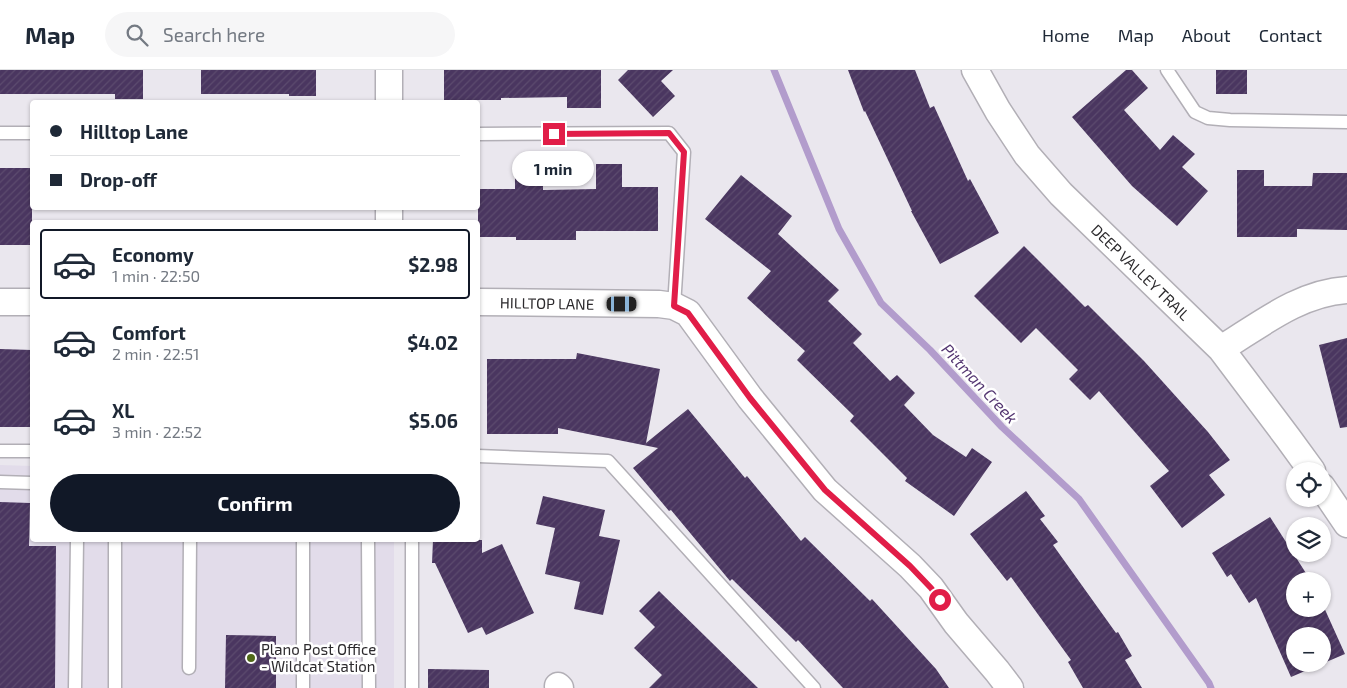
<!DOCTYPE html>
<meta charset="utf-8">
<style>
body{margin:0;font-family:"Exo 2",sans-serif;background:#f6f6f7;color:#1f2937;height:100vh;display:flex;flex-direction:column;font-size:19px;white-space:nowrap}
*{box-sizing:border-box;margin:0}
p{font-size:16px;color:#747a83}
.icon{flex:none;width:28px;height:28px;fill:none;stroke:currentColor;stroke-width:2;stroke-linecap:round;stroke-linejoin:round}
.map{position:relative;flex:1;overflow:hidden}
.sheet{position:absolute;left:30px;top:150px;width:450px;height:322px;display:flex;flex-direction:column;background:#fff;border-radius:5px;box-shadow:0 1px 4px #0004}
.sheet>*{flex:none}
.guide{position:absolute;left:30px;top:30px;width:450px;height:110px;border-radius:5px;box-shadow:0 1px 4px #0004;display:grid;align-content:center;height:110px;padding:0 20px;background:#fff}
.tools{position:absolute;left:1286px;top:392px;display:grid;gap:10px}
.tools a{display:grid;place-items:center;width:45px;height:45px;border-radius:50%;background:#fff;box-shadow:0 1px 4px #0004;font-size:25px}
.end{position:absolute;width:22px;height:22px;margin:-11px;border:6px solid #e11d48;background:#fff;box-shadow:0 0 0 2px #fff}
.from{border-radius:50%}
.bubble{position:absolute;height:35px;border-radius:18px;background:#fff;box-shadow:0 1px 4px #0004;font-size:16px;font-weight:700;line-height:35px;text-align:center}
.car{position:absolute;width:15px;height:30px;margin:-15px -8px;border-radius:6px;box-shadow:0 0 4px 1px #0007;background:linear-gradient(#222 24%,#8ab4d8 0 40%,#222 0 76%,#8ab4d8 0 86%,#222 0)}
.guide b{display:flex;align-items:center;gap:18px;height:48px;font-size:19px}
.guide b+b{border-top:1px solid #e0e1e3}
.guide i{width:12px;height:12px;background:#1f2937}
ul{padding:9px 0 0;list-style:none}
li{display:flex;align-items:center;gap:15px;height:70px;margin:0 10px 8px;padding:0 10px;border:2px solid transparent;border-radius:5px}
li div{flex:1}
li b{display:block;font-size:19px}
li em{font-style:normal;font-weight:700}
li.active{border-color:#111827}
li>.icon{width:45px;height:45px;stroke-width:1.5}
.cta{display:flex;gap:10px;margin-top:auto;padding:10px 20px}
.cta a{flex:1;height:58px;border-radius:30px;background:#111827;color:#fff;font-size:20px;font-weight:700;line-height:58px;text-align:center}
header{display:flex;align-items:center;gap:30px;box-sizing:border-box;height:70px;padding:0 25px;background:#fff;border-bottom:1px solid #e0e1e3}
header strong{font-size:24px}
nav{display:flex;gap:28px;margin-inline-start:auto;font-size:18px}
.search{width:350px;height:45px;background:#f6f6f7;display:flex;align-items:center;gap:12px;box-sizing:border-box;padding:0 18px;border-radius:28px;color:#747a83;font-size:19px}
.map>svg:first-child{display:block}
</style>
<header>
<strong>Map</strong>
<div class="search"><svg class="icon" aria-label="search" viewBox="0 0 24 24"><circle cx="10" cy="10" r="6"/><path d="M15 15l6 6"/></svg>Search here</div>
<nav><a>Home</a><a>Map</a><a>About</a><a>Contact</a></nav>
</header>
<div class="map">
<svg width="1347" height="618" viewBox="0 0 1347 618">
<defs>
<pattern id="building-hatch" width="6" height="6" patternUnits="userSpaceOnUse" patternTransform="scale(1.25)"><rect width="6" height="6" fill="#4a3660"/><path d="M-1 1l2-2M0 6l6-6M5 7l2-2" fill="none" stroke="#5c4b6e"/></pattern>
</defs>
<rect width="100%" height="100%" fill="#eae7ee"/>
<path fill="#e2dcea" d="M0,395L32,396V470H394V618H0Z"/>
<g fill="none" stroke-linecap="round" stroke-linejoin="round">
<path stroke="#b29ccc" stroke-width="7" d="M774,0L839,159L881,233L930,280L1002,357L1079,429L1209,613L1211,618"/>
</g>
<path fill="url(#building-hatch)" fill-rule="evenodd" d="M0,0H143V29H115V24H0Z
M201,0H316V26H289V24H201Z
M444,0H601V38H567V27L501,28V30H444Z
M628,0H673L661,11L675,26L653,47L618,10Z
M848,0H915L930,38L934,36L968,111L970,109L999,163L940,194L911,141H912L865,41L864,42Z
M1126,0H1132L1148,18L1124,40L1160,80L1173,65L1195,84L1182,97L1208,121L1177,156L1132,116L1072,47Z
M1216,0H1247V24H1216Z
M596,94H622V117H658V161H576V170H516V167H478V119H515V96H543V120L596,119Z
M0,98H32V175H0Z
M1237,100H1264V116H1312L1313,103H1347V160L1297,159V167H1237Z
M741,105L792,146L778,164L839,220L828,231L862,264L853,273L890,311L897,305L915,323L904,335L933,365L966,387L972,378L992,392L954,446L905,411L907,408L850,351L854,346L797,290L805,281L747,228L771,201L705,149Z
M1024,176L1085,237L1088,235L1144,291L1208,362L1230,390L1209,405L1225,425L1182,458L1150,416L1169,401L1099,321L1090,330L1069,309L1078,300L1036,258L1021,273L974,226Z
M1347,268V357L1340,358L1319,275Z
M0,279L32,280V357H0Z
M577,283L660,299L646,373L688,339L745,408L747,406L801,471L805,467L870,531L872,529L936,599L949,618H843L798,570L796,572L732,509L730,511L671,440L669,441L633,398L658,378L558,358V364H487V289H576Z
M1026,421L1045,446L1040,449L1058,472L1053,475L1116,563L1118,562L1132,586L1125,590L1142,618H1083L1068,592L1071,590L1011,507L1007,511L970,464Z
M543,426L605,440L599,466L620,470L603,545L574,539L580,512L545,504L555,458L536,454Z
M0,432L30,433L29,476H56L55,618H0Z
M1270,447L1311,511H1295V539H1322V533L1345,584L1291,607L1256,528L1249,533L1231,504L1227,507L1212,483ZM1295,566H1322V594H1295Z
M433,470H482V483L502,474L534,543L486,565L482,557L468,563L435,493H432Z
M659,521L758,618H649L662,605L634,578L655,557L639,541Z
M226,565L276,566V618H225Z
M428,599L489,600V618H428Z"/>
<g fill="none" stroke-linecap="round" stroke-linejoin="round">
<g stroke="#b2afb6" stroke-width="15">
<path id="service" d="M1167,0L1195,42L1208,48L1230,50L1347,52
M0,63H32
M478,64L669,63L684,82L674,236
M0,381H32
M478,386L608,391L814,618
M0,412L32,413
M115,470V618
M303,470V618
M368,470L369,618
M412,470V618
M189,598L190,470
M75,618L77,470"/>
</g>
<g stroke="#b2afb6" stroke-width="29">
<path id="minor" d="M975,0L998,41L1027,85L1061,124L1221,279L1288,368L1312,401
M389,32V0
M389,152V138
M0,232H32
M478,232L659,234L674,236L688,243L750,328L825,420L910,496L931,518L956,553L997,601L1010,618
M1221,279C1260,255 1299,223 1347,220
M1322,417L1347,454
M558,616L560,618"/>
</g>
<use href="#service" stroke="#fff" stroke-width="12"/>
<use href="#minor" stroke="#fff" stroke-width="26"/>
</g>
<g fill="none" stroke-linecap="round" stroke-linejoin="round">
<path stroke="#e11d48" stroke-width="6" d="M554,64L669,63L684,82L674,236L688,243L750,328L825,420L910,496L931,518L940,530"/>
</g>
<circle fill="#506919" stroke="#fff" stroke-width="2" cx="251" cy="588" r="5"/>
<g text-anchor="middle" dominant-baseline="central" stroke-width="5" stroke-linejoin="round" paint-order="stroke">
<g font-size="15" fill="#2c2a2d" stroke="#fff">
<text transform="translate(1141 202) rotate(44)">DEEP VALLEY TRAIL</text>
<text transform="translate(547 233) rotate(1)">HILLTOP LANE</text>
</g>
<g font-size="15" fill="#2c2a2d" stroke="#fff" text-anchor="start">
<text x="261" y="579">Plano Post Office<tspan x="261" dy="17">- Wildcat Station</tspan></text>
</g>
<g font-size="16" font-style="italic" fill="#533571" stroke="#fff">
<text transform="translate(980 313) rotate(47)">Pittman Creek</text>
</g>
</g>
</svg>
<div class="tools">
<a><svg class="icon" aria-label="locate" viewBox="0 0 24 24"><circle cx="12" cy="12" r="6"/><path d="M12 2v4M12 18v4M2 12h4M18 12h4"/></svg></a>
<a><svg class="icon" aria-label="layers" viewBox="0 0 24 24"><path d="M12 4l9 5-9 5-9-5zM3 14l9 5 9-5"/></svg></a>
<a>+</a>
<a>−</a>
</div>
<i class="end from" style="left:940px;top:530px"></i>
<i class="end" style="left:554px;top:64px"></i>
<div class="bubble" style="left:512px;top:81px;width:82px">1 min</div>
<i class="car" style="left:622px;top:234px;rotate:90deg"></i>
<div class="guide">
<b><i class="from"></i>Hilltop Lane</b>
<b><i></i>Drop-off</b>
</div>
<section class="sheet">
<ul>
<li class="active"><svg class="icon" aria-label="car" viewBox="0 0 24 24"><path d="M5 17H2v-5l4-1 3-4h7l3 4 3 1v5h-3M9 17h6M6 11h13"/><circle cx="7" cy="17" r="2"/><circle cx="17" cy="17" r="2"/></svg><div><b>Economy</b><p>1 min · 22:50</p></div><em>$2.98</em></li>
<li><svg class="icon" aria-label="car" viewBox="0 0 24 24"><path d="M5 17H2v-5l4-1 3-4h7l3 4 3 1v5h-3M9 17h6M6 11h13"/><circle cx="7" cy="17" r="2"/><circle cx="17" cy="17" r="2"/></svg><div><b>Comfort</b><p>2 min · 22:51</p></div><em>$4.02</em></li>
<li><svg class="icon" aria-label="car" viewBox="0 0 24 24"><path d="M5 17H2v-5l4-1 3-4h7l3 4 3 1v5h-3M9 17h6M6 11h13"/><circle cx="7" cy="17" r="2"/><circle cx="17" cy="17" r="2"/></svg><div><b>XL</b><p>3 min · 22:52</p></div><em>$5.06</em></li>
</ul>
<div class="cta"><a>Confirm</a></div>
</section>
</div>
